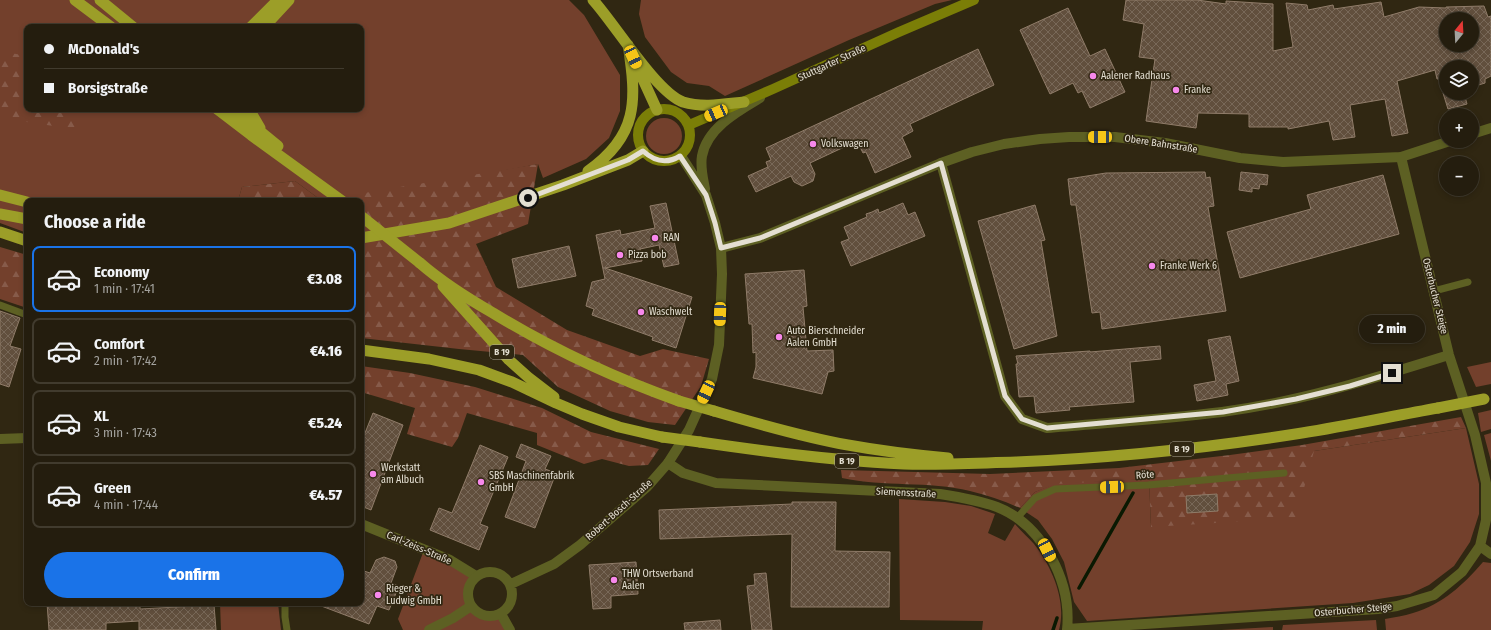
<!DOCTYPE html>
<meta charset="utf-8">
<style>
body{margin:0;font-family:"Fira Sans Condensed",sans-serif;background:#2c2617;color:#f1f3f6;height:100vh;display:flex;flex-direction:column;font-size:15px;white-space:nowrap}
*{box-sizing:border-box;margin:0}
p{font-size:13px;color:#a3a29e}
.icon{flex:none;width:22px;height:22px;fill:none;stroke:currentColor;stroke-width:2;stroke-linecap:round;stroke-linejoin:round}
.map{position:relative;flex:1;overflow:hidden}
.panel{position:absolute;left:24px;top:198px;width:340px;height:408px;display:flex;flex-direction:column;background:#241d0e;border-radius:8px;box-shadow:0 2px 6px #0003,0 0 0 1px #413b2e}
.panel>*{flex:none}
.hud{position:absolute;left:24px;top:24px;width:340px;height:88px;border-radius:8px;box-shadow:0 2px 6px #0003,0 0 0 1px #413b2e;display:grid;align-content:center;height:88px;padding:0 20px;background:#241d0e}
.needle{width:26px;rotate:18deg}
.tools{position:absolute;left:1439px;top:12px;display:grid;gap:8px}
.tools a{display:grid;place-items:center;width:40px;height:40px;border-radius:50%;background:#241d0e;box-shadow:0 2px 6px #0003,0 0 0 1px #413b2e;font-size:20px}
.end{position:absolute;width:18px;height:18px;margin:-9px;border:5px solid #e4dfd2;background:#111;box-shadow:0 0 0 2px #111}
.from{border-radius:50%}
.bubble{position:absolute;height:28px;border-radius:14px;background:#241d0e;box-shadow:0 2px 6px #0003,0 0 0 1px #413b2e;font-size:13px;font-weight:800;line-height:28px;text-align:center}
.car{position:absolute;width:12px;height:24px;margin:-12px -6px;border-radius:5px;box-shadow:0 0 3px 1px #0007;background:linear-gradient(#f5c518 24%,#345 0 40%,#f5c518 0 76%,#345 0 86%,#f5c518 0)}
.hud b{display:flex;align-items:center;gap:14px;height:38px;font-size:15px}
.hud b+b{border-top:1px solid #413b2e}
.hud i{width:10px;height:10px;background:#f1f3f6}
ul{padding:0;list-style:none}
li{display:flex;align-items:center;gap:12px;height:66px;margin:0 8px 6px;padding:0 12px;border:2px solid #413b2e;border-radius:8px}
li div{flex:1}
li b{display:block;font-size:15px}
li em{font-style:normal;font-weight:800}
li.current{border-color:#1a73e8}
li>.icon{width:36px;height:36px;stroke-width:1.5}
h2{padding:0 20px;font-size:18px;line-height:48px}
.button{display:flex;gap:8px;margin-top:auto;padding:8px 20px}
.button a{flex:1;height:46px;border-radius:24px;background:#1a73e8;color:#fff;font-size:16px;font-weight:800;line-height:46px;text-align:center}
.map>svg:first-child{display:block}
</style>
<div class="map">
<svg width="1491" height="630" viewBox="0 0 1491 630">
<defs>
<pattern id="forest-firs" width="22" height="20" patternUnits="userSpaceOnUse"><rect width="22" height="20" fill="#73402c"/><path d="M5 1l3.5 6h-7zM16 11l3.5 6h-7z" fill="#875b4a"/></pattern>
<pattern id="building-cross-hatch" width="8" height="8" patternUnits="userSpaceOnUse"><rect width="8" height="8" fill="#614f3d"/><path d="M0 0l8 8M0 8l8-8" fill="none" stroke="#786858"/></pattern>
</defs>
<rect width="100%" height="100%" fill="#302712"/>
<path fill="#73402c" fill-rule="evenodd" d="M0,0H569L584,15L620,75V111L609,138L586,159L543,178L538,164L343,201H322L295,181L242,187L238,201H27V233L0,223ZM27,27H361V109H27Z
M641,0H952L935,4L849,40L725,96L709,86L687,83L671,72L645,37L639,14Z
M646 136a18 18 0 1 1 36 0a18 18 0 1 1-36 0Z
M1491,362V384L1476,387L1467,367Z
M1491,410V429L1481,432L1478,413Z
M1466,428L1479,484V514L1470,542L1454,566L1429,585L1410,594L1353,603L1087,621L1074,602L1064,562L1052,539L1038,520L1020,508L1035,492L1056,483L1149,479L1151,527L1314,451Z
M1491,433V461L1484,435Z
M899,499L945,502L971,506L995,514L988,533L1005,541L1015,524C1021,531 1028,537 1034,544C1052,567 1067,601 1059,630H982L983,621L900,620Z
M424,550L476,576C473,580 469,584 468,589C465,603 477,617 491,616C494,616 498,615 501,614L510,630H403L398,619Z
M1483,562L1491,563V630H1386L1385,619C1394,617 1404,616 1413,613C1443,604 1463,585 1483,562Z
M220,603H278L281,630H221Z
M1376,620L1377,630H1282L1283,625Z
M1273,627V630H1221Z"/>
<path fill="url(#forest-firs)" d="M0,51L27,56V109H72L87,131L0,118Z
M538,164L528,224L476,244L496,287L567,330L640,356L663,349L709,359L701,386L675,425L648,422L610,411L558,387L523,355L459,349L361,338V201H343L352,195Z
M295,181L322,201H238L242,187Z
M0,247L27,255V308L0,299Z
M361,366L410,373L475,387L542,408L591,432L659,449L648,465L629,466L602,459L584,464L537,445V433L467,413L458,438L452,447L407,434L415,408L361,392Z
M1461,417L1466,428L1314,451L1296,518L1151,527L1149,479L1056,484L1035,492L1020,508C1004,501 987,495 970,491C929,481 884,487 842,478L841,470L990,474L1119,468L1230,455L1302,445Z"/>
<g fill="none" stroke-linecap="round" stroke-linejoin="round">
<path stroke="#0a1902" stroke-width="3.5" d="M1079,588L1133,493
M1053,630L1057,618"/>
</g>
<path fill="url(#building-cross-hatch)" stroke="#907c69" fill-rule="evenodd" d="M1126,0H1197L1226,4V1L1273,4V51L1293,47L1286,3L1307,5L1308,10L1333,5L1334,9L1381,2L1384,17L1419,7L1446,8V7L1484,6L1488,17L1491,16V76L1485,79V83L1472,87V67H1446V78L1437,79L1435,70L1397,81L1408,133L1392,136L1385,99L1350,105L1355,137L1333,140L1329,121L1288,129V127H1249V114L1198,113L1196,128L1146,121L1155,59L1139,57L1144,24L1123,20ZM1443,19H1472V45H1446V31Z
M1068,8L1090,56L1105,49L1125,92L1090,108L1082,91L1078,93L1073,83L1050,94L1020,30Z
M978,49L994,85L910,124L913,131L902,137L911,157L875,173L866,152L863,153L857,141L810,163L815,174L813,181L802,186L794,182L791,176L756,192L748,176L768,167L766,162L771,160L766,148Z
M1443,93H1464L1467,104L1448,109Z
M1205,172L1206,178L1210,177L1214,206L1208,207L1226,311L1102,329L1100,312L1092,313L1076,205H1071L1068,179L1106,173Z
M1241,172L1268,175L1267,185L1260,184L1259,189L1252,188V192L1239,190Z
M1383,175L1399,234L1240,278L1227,232L1311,209L1307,195Z
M666,203L679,264L664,267L659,245L640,249L642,261L605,268L692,297L676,348L652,340L653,337L592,315L594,309L586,306L592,282L605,279L596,235L620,230L621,235L655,228L650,206Z
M903,203L908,215L915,212L925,236L851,266L841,242L849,239L844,227L867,217L866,214L872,212L878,209L879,213Z
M1035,205L1045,240L1041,241L1057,336L1014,349L978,221Z
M569,246L576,276L518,288L512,259Z
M804,270L807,306L803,307L807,351L833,350L834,371L828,372L822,394L753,378L756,367V352L753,353L752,324H749L745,274Z
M0,311L20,318L10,346L21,349L9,387L0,384Z
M1230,336L1239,381L1226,384L1228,395L1197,401L1194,385L1216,381L1208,340Z
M1160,346L1161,359L1130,362L1134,402L1069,407L1070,410L1036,413L1034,396L1019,397L1016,364H1018L1016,356L1090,351V352Z
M373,413L403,425L371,510L361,506V443Z
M521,444L551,456L545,469L556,473L535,528L505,517L526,461L516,457Z
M480,445L508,457L480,524L488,527L479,550L430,530L439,508L452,513Z
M1217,494L1218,511L1187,513L1186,496Z
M792,502H836L835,551L890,552L889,607H791L792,534L660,539L659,510L792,504Z
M384,557L395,561L397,567L391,583L399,586L389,610L377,606L369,624L316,604L361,603V570L370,573L376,560Z
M636,562L638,594L611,596V608L593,609L589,565Z
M766,573L772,630H752L747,586L755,585L754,574Z
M47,603H140V609L214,605L216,630H139V621L106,623V630H49Z
M720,620L721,630H685L684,623Z"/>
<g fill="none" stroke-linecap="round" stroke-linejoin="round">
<path stroke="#5d6023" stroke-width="7" d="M1434,291L1468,282
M0,305L27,315
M1017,518L1035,498L1055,489L1148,485L1284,473
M285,603V617L287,630"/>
<path stroke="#5d6023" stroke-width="10" d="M941,163L1005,396L1022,419L1047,428C1105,423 1164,419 1222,412C1300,402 1375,378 1449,355
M0,439L27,438
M668,463L683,473L716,483L940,494C959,497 978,500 997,507C1043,525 1072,582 1067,630
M361,524L450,560L476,576
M1480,546L1491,554
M501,614L510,630
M1067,629L1378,609L1397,606L1434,595L1462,572L1480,546L1486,520V483L1475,435L1449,355L1401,157"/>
<path stroke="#5d6023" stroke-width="10" d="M1472,134L1491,128
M705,189C703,178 700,167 702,156C707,128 738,111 760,98
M721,248L760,238L941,163L972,152L1004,144L1040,139L1069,137H1115L1165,143L1240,158L1283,162L1401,157L1450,141
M468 594a22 22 0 1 1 44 0a22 22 0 1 1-44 0Z
M511,584L554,564L580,545L647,487L668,463L689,430L712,379L719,345L722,274L721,248L715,223L706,195L681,156
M429,630L453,618L471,606"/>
<path stroke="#7b7e07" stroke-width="10" d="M638 135a26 26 0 1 1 52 0a26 26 0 1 1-52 0Z
M689,125L773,89L899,32L974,0"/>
<path stroke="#9c9e28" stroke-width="11" d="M75,0L111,27
M100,0L133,27
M593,0C615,24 656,92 683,102C703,108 724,104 744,102
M251,27L278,0
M264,27L289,0
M635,62L657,110
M217,109L251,135L342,201
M233,109L278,146
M249,109L260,128
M588,171C638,136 637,101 628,45
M0,195L27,202
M0,214L27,219
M0,232L27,241
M361,238L449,223L563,185L628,160L643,151
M420,263C443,283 467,298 493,313C552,349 614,378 679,401
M443,286L509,360L528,377L554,397
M361,350L429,359L479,370L512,382L556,403L582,414L619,427L662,437
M714,411C758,424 803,437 848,445C881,451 914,455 948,458
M700,442C768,452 835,461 904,464C941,465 978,463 1016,462C1112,458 1207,448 1302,433C1347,426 1393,416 1438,408"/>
<path stroke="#9c9e28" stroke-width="11" d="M361,216L420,263
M679,401L714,411
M1438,408L1484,399
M662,437L700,442"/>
</g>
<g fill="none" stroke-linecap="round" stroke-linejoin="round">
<path stroke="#e4dfd2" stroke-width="5" d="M528,198L628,160L643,151C655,162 667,164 680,156L706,195L715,223L721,248L760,238L941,163L1005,396L1022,419L1047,428L1223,412L1296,399L1350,386L1392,373"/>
</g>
<g fill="#f788eb" stroke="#302712" stroke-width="1.5">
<circle cx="1093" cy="76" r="4"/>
<circle cx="1176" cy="90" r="4"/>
<circle cx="813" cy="144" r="4"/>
<circle cx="655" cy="238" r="4"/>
<circle cx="620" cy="255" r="4"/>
<circle cx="1152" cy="266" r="4"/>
<circle cx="641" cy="312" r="4"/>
<circle cx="779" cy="337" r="4"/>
<circle cx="373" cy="474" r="4"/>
<circle cx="481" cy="482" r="4"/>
<circle cx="614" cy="580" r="4"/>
<circle cx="378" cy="595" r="4"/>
</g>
<g text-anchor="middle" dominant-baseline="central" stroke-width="3.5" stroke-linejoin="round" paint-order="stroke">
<g fill="#302712" stroke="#aea898" stroke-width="1">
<rect x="490" y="345" width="24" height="14" rx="3"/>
<rect x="1170" y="442" width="24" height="14" rx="3"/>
<rect x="835" y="454" width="24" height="14" rx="3"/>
</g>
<g font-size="9" font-weight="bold" fill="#e4dfd2">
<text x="502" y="352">B 19</text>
<text x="1182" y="449">B 19</text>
<text x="847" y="461">B 19</text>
</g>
<g font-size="10" fill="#e4dfd2" stroke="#302712">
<text transform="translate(832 63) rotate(-25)">Stuttgarter Straße</text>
<text transform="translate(1161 144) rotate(9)">Obere Bahnstraße</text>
<text transform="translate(1435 296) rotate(76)">Osterbucher Steige</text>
<text transform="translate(1145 475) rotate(-4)">Röte</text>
<text transform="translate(906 493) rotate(3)">Siemensstraße</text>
<text transform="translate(619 510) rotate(-42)">Robert-Bosch-Straße</text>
<text transform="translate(419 548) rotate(23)">Carl-Zeiss-Straße</text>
<text transform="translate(1353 610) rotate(-5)">Osterbucher Steige</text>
</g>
<g font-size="10" fill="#e4dfd2" stroke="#302712" text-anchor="start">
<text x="1101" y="76">Aalener Radhaus</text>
<text x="1184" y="90">Franke</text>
<text x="821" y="144">Volkswagen</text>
<text x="663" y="238">RAN</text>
<text x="628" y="255">Pizza bob</text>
<text x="1160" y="266">Franke Werk 6</text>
<text x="649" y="312">Waschwelt</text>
<text x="787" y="331">Auto Bierschneider<tspan x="787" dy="12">Aalen GmbH</tspan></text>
<text x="381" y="468">Werkstatt<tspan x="381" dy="12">am Albuch</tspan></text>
<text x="489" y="476">SBS Maschinenfabrik<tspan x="489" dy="12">GmbH</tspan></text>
<text x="622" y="574">THW Ortsverband<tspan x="622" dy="12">Aalen</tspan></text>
<text x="386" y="589">Rieger &amp;<tspan x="386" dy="12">Ludwig GmbH</tspan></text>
</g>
</g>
</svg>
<div class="tools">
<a><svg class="needle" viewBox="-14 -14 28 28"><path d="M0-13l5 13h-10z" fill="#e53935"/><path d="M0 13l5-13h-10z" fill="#a3a29e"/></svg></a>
<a><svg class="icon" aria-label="layers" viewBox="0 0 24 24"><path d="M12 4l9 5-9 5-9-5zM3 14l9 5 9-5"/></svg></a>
<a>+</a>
<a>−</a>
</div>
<i class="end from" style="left:528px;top:198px"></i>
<i class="end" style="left:1392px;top:373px"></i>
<div class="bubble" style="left:1359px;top:315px;width:66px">2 min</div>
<i class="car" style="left:633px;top:57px;rotate:155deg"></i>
<i class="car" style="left:716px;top:113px;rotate:247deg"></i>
<i class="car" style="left:1100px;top:137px;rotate:270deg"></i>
<i class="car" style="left:720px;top:314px;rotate:182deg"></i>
<i class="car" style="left:706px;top:392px;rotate:205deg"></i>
<i class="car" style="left:1112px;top:487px;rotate:268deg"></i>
<i class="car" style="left:1047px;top:550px;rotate:153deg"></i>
<div class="hud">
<b><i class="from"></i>McDonald's</b>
<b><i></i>Borsigstraße</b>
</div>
<section class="panel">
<h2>Choose a ride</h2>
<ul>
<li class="current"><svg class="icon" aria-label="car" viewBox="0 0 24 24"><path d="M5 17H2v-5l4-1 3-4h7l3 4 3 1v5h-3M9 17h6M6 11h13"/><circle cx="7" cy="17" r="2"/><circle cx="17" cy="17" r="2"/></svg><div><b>Economy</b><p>1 min · 17:41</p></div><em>€3.08</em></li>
<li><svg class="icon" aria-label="car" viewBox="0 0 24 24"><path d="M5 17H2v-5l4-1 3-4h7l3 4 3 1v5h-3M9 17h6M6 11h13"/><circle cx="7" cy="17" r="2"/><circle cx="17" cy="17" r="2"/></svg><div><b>Comfort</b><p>2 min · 17:42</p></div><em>€4.16</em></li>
<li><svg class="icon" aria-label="car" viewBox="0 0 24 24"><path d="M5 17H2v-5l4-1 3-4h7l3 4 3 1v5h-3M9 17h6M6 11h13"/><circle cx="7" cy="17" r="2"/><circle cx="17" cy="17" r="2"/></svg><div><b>XL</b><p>3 min · 17:43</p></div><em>€5.24</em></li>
<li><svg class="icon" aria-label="car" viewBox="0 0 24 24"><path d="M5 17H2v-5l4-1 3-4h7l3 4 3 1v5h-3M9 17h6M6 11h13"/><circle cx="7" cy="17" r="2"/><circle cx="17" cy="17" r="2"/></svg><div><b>Green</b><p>4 min · 17:44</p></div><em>€4.57</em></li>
</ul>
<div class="button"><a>Confirm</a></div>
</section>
</div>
